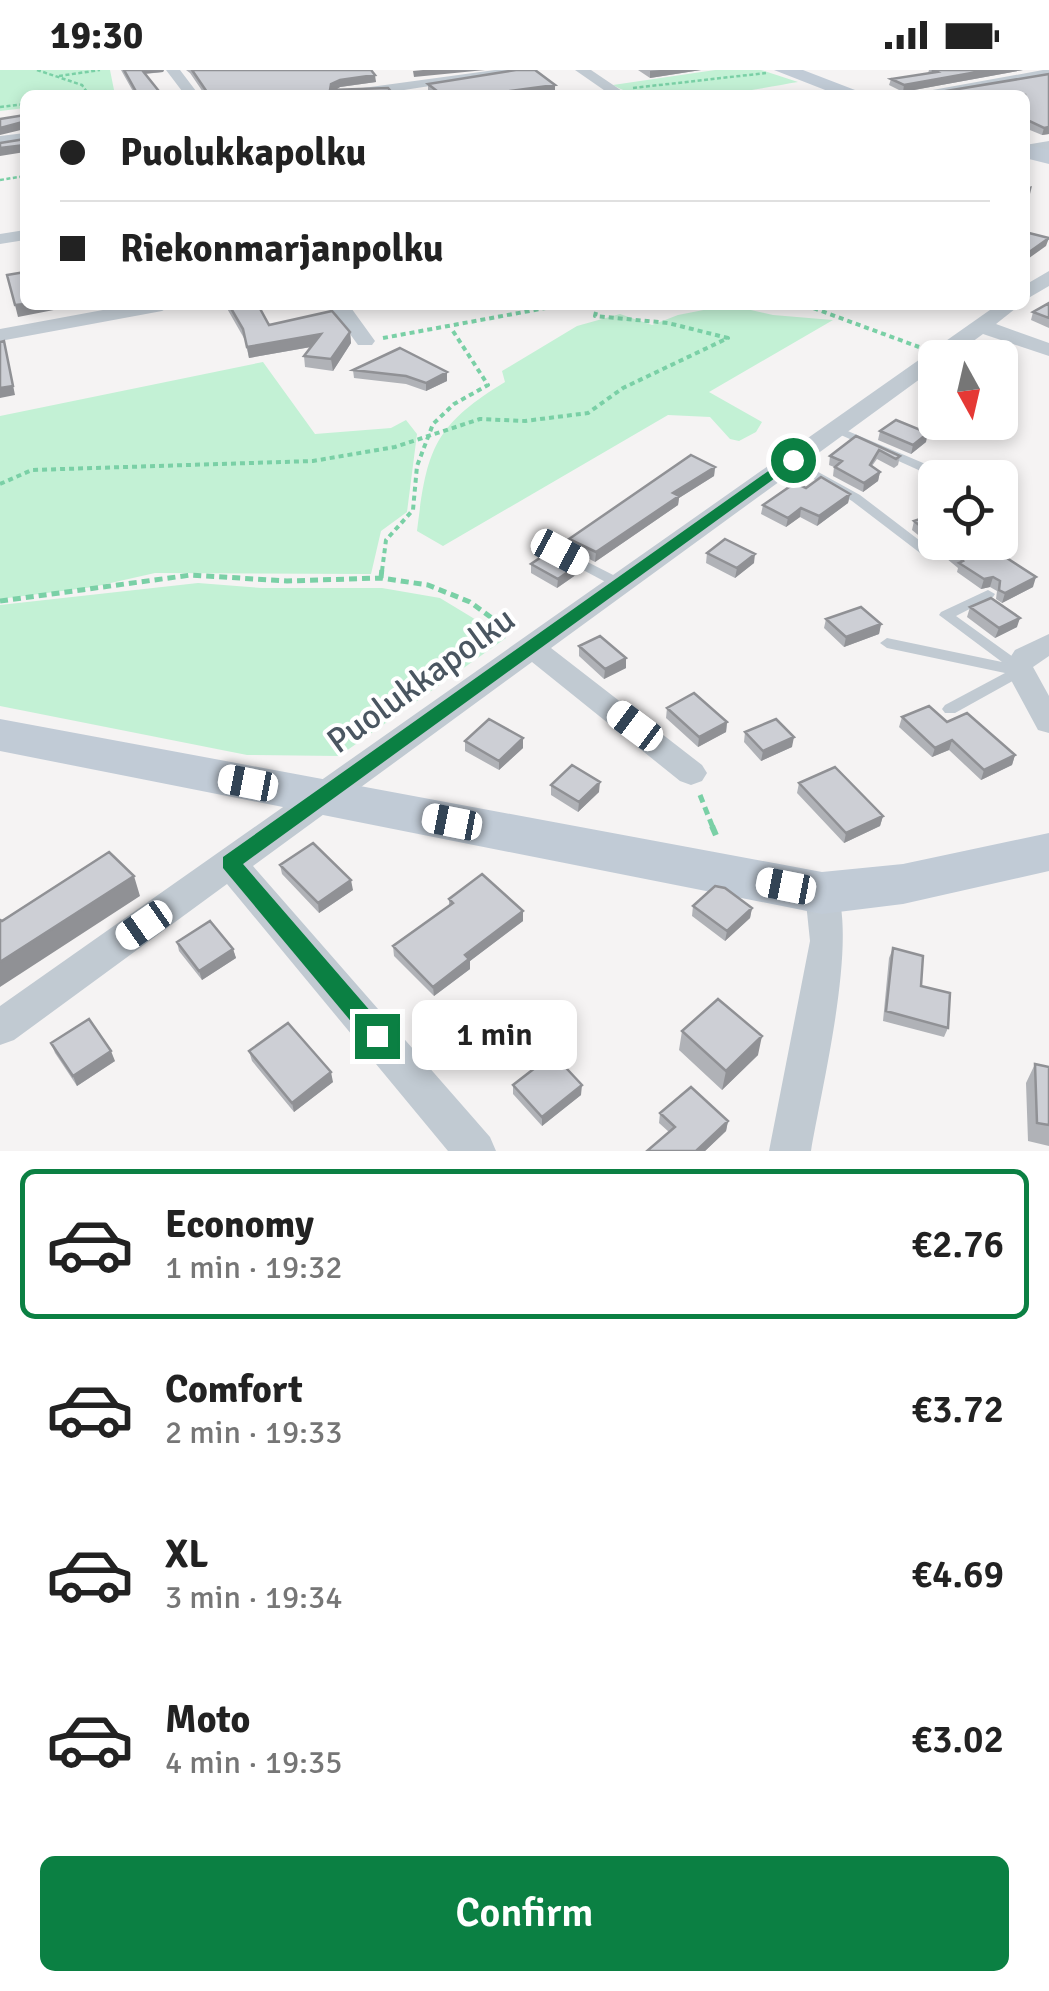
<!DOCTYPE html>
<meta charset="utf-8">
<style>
body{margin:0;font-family:Signika,sans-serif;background:#f6f6f6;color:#222;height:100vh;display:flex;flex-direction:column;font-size:38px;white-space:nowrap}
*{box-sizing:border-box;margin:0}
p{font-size:32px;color:#767676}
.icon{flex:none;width:55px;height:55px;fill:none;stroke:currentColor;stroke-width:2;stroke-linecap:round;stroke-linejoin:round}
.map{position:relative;height:1081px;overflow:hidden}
.drawer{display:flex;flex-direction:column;background:#fff;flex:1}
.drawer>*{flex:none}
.hud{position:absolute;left:20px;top:20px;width:1010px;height:220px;border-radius:15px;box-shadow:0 5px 15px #0003;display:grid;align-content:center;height:220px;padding:0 40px;background:#fff}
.needle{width:65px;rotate:172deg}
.fabs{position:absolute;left:918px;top:270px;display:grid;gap:20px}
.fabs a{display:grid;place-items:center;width:100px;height:100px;border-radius:15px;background:#fff;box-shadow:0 5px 15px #0003;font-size:50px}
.end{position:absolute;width:45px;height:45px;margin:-22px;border:12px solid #0b8043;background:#fff;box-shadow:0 0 0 5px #fff}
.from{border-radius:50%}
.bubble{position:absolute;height:70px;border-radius:15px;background:#fff;box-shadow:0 5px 15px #0003;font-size:32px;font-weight:600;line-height:70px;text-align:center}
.car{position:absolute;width:30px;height:60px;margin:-30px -15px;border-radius:12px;box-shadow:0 0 8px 2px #0007;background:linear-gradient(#fff 24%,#345 0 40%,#fff 0 76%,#345 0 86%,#fff 0)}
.hud b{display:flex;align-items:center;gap:35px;height:95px;font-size:38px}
.hud b+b{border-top:2px solid #e0e0e0}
.hud i{width:25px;height:25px;background:#222}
ul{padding:18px 0 0;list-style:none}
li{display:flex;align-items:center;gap:30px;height:150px;margin:0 20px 15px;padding:0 20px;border:5px solid transparent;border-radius:15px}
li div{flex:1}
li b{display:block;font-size:38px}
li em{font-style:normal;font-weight:600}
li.on{border-color:#0b8043}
li>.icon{width:90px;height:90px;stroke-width:1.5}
.action{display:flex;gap:20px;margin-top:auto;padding:20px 40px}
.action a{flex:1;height:115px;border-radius:15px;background:#0b8043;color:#fff;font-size:40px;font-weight:600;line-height:115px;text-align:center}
.status{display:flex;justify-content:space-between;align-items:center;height:70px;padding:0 50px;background:#fff;direction:ltr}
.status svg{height:28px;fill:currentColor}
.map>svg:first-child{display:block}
</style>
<div class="status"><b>19:30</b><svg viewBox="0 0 49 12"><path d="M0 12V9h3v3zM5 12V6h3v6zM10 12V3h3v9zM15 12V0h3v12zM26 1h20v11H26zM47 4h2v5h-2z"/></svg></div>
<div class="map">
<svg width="1049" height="1081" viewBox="0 0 1049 1081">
<rect width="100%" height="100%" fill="#f5f3f3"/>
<path fill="#c3f1d5" d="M0,0H110L115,25H25V38L0,41Z
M715,0H761L798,12C749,20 655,41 613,15Z
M729,235L773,245L833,250L709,322L762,352L756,362L739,371L730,369L710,347L668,345L443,476L417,461C427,380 433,356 505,312L502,301L577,256L620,244L652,255L678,245Z
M263,292L315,364L391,358L406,350L417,364L407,442L381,461L371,504L155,503L93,517L0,529V346Z
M198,513L262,518H382L440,528L506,568L339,686L247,685L0,636V535Z"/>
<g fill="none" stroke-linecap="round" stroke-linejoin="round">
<path stroke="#7ad0a6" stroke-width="2.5" stroke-dasharray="4 2.5" stroke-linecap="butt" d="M37,0L82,15L89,25
M59,6L100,0
M633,18L766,3
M0,37L25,34
M0,110L25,106"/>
<path stroke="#7ad0a6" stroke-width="4" stroke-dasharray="5 4" stroke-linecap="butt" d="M805,235L919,277
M383,268L562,235
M0,414L32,400L313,391L395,377L480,349L525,351L588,343L623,318L728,268L668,253L595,246L597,238L608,235
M382,501L386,470L413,440L417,396L433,354L454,334L488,315L451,258"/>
<path stroke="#7ad0a6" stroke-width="5" stroke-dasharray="8 5" stroke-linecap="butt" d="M381,508L382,498
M0,531L191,505L287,511L381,508L428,515L470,532L511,562
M700,725L713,758"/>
<path stroke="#7ad0a6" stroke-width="6" stroke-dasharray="10 6" stroke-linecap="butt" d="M712,756L718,770"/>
<path fill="#c1cad2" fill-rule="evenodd" d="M836,356L942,401L944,404L942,407H934L832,361L830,359Z
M791,387L860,425L940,486L933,490L928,489L852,431L787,394L785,391Z
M560,478L625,511L627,514L625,517H615L555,485L554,482Z
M988,520L995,524L993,527L956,546L1023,594L1027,601L1025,604L955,643H945L942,639L945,635L1005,603L887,578L880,573L887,568L1002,592L939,545L941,542Z"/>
<path fill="#c1cad2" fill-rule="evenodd" d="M166,0H180L199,25H185Z
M495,0H532L372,25H334L341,21Z
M575,0H591L628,25H611Z
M1043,0H1049V7L938,25H905Z
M25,63V73L0,76V66Z
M1049,71V81L1025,85V75Z
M25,160V170L0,174V164Z
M1049,201V216L1025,230V215Z
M130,235H172L162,241L0,271V259Z
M329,235H349L375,271L372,275H358Z
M997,235H1020L996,254L1049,273V286L983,264L950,288H935V298L551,578L702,695L707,703L702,711L691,715L680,711L532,592L253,796L490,1067L496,1081H448L227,814L14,970L0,975V936Z
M1049,564V586L1033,597L1049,626V663L1038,660L1004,597L1015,580Z
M822,809L834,813C860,864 821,1020 811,1081H769L810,871L805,823L810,813Z"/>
<path fill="#c1cbd6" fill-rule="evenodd" d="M774,0H803L868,25H838Z
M1025,74L1049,80V94L1025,88Z
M0,649L822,802L903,794L1049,763V801L903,834L822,844L0,681Z"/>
</g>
<path fill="#b0b2b7" d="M121,0H164L163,2L145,4L162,25H135Z
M186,0H371L376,12L340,17L336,20L394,25H205L190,3Z
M638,0H701L650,8Z
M929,0H1023L903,22L889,15L891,9L928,3Z
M1049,4V64L1042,65L1025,58V25H916V22H940Z
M428,14L555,22L529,25H434L428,20Z
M1049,233V258L1031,250L1033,242Z
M225,235H258L269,255L350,262L351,273L333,301L305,297L304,286L311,277L249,288L245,270Z
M353,300L447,302V311L426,321L406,314L354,308Z
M958,352H979L971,358Z
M880,361L926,372L911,384L878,370Z
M856,366L900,386L898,395L894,398L877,389L872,396L880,402L878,411L863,422L833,406L834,397L829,395L830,386Z
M715,397L714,406L679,428L678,435L595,492L569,478V469Z
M806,418L850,424L848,433L817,456L800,447L786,457L761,444L763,435Z
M935,444V472H982L1033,517L1002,533L996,529L997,521L990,517L981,519L957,502L958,498L912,460L914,451Z
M707,483L754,493L735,508L706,493Z
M531,494L580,502L557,518L531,503Z
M970,537L1017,557L995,568L967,547Z
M826,549L881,554L879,564L844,577L824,558Z
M579,576L626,598L604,609L579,586Z
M667,638L727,652L726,662L698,677L666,648Z
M902,647L1015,685L1012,695L981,710L949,680L932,687L899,657Z
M745,662L792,677L761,691L744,672Z
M465,671L523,678L499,700L465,681Z
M799,713L883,746L880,756L844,773L797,723Z
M551,715L599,722L578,742L551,725Z
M280,795L353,820L319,843L282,804Z
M449,829L523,851L470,891V899L434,926L394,886L393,876L449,836Z
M693,836L752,838L750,848L725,871L692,846Z
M177,872L233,879L236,888L202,910L179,881Z
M893,878L921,916L948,958L944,967L883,951L889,888Z
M682,961L758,985L722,1020L679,980Z
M51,973L115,991L77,1016L55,983Z
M249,981L333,1012L294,1042L252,991Z
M1035,994L1049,997V1076L1028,1071L1026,1013Z
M513,1015L581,1025L542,1056L513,1024Z
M660,1043L728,1051L726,1061L705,1081H647L669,1062L659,1053Z"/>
<path fill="#909195" d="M140,0H164L163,2L141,4Z
M423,0H485L414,7L413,1Z
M660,0H701L650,8V1Z
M988,0H1023L903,22L904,15Z
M375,5L376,12L340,17L332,22L331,25V14L340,10Z
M555,15V22L529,25H481Z
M23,52L25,59L0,65V58Z
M1049,57V64L1042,65L1044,58Z
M25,75V82L0,86V78Z
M1032,116L1030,124L1025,125V118Z
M1049,168L1046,176L1025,191V185Z
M25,234V235H63L64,238L18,247L15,235Z
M350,262L351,273L333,301L331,289Z
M321,264L322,275L249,288L247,277Z
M6,280L15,325L0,328V318Z
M447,302V311L426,321V313Z
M928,363L926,372L911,384L913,375Z
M715,397L714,406L679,428L678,435L595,492L596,482L673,423Z
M880,402L878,411L863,422L864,413Z
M850,424L848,433L817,456L819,446Z
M801,438L800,447L786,457L788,448Z
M755,484L754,493L735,508L737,498Z
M580,493V502L557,518L558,509Z
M993,507L990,517L981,519L984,509Z
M1036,507L1033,517L1002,533L1005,523Z
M1020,548L1017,557L995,568L999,558Z
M881,554L879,564L844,577L846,567Z
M626,588V598L604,609L605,599Z
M727,652L726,662L698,677L699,667Z
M794,667L792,677L761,691L763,681Z
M523,668V678L499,700V691Z
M952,670L949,680L932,687L935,678Z
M1015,685L1012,695L981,710L984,700Z
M600,712L599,722L578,742L579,732Z
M883,746L880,756L844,773L846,763Z
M134,806L140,826L0,917V892Z
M351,810L353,820L319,843L318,833Z
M752,838L750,848L725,871L727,861Z
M523,841V851L470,891V899L434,926L433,917L465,885Z
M233,879L236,888L202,910L199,901Z
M762,966L758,985L722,1020L726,1001Z
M111,981L115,991L77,1016L73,1006Z
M331,1002L333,1012L294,1042L292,1033Z
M582,1015L581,1025L542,1056V1047Z
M728,1051L726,1061L705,1081H696Z"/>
<path fill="#cdcfd5" stroke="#909195" stroke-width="2.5" d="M124,0H142L162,25H138Z
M192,0H371L375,5L340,10L331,14L330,20L388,18L394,25H209Z
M516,0H535L555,15L481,25H442L428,14Z
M932,0H988L904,15L891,9L937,2Z
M1049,4V57L1044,58L1025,49V25H923L916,22H940Z
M777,22L783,25H757Z
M25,45V54L23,52L0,58V49Z
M25,69V75L0,78V73Z
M1025,162L1049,168L1025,185Z
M25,202V234L15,235L7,205Z
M1049,233V248L1033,242Z
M229,235H258L269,255L332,241L350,262L331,289L304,286L321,264L247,277L243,259Z
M4,271L13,316L0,318V272Z
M400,278L447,302L426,313L406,306L353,300Z
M896,350L928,363L913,375L880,361Z
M856,366L900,386L896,389L879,380L870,395L880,402L864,413L835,397L842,391L830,386Z
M691,385L715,397L673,423L679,426L596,482L569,469Z
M970,395L999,408H952Z
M821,407L850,424L819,446L801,438L788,448L763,435L795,413L806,418Z
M935,444V468L914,451Z
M725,469L755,484L737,498L707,483Z
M941,472H982L1036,507L1005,523L999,520L1000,511L993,507L984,509L959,493L963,491Z
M553,479L580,493L558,509L531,494Z
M991,528L1020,548L999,558L970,537Z
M861,537L881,554L846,567L826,549Z
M600,566L626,588L605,599L579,576Z
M694,623L727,652L699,667L667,638Z
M929,636L947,652L967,643L1015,685L984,700L952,670L935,678L902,647Z
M489,649L523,668L499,691L465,671Z
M776,649L794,667L763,681L745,662Z
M572,695L600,712L579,732L551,715Z
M835,697L883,746L846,763L799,713Z
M313,773L351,810L318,833L280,795Z
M109,782L134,806L0,892V850L2,851Z
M482,804L523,841L465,885L469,889L433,917L393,876L453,833L449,829Z
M715,816L725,818L752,838L727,861L693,836Z
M210,851L233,879L199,901L177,872Z
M893,878L923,886L921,916L950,923L948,958L886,941Z
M718,929L762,966L726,1001L682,961Z
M89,949L111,981L73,1006L51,973Z
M288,953L331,1002L292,1033L249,981Z
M553,984L582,1015L542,1047L513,1015Z
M1035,994L1049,997V1055L1037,1053Z
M691,1017L728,1051L696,1081H647L675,1057L660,1043Z"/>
<path fill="#0b8043" d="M788,387L800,390L243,794L385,958L388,966L385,973L377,976L369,973L223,798V787Z"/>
<g text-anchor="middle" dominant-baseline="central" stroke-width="8" stroke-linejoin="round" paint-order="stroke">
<g font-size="35" fill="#4a5661" stroke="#fff">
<text transform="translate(421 610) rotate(-36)">Puolukkapolku</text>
</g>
</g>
</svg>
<div class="fabs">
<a><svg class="needle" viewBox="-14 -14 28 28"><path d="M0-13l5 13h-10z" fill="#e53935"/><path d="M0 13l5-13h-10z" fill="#767676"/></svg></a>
<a><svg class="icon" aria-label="locate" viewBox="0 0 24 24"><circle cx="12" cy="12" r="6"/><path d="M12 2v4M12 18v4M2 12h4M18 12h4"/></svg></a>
</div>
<i class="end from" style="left:793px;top:390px"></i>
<i class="end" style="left:377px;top:966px"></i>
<div class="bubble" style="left:412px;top:930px;width:165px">1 min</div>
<i class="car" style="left:560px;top:482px;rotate:118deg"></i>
<i class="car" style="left:635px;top:656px;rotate:307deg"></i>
<i class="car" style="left:248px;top:713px;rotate:281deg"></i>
<i class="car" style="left:452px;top:752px;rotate:281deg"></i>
<i class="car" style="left:786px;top:816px;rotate:281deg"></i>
<i class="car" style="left:144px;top:855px;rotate:235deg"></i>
<div class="hud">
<b><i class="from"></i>Puolukkapolku</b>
<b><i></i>Riekonmarjanpolku</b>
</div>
</div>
<section class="drawer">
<ul>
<li class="on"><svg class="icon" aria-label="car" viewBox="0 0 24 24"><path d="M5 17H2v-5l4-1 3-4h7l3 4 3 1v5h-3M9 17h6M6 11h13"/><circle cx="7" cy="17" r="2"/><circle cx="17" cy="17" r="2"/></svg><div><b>Economy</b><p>1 min · 19:32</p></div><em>€2.76</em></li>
<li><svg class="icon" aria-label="car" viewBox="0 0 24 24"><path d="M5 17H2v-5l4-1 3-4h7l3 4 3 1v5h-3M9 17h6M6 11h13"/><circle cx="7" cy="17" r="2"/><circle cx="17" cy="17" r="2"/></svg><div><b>Comfort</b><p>2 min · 19:33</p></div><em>€3.72</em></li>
<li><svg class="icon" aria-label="car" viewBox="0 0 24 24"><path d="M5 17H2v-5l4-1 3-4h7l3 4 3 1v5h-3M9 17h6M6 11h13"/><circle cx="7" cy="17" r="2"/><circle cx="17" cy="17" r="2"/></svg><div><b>XL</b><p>3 min · 19:34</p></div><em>€4.69</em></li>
<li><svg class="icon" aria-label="car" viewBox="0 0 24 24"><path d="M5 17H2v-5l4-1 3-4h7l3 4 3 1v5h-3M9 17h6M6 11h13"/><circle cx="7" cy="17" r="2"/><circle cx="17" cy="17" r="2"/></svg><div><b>Moto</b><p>4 min · 19:35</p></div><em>€3.02</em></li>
</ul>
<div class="action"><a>Confirm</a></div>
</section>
